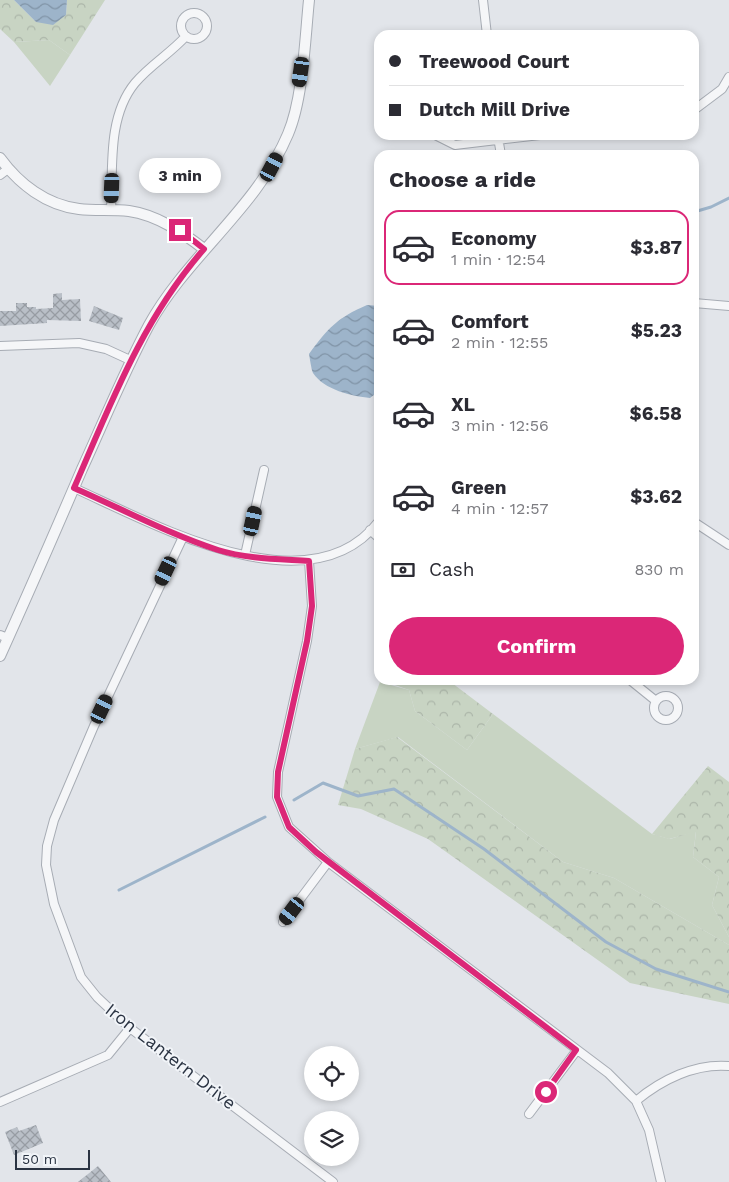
<!DOCTYPE html>
<meta charset="utf-8">
<style>
body{margin:0;font-family:"Work Sans",sans-serif;background:#f7f7f7;color:#2b2b33;height:100vh;display:flex;flex-direction:column;font-size:19px;white-space:nowrap}
*{box-sizing:border-box;margin:0}
p{font-size:16px;color:#7c7c81}
.icon{flex:none;width:28px;height:28px;fill:none;stroke:currentColor;stroke-width:2;stroke-linecap:round;stroke-linejoin:round}
.map{position:relative;flex:1;overflow:hidden}
.sheet{position:absolute;left:374px;top:150px;width:325px;height:535px;display:flex;flex-direction:column;background:#fff;border-radius:15px;box-shadow:0 2px 8px #0003}
.sheet>*{flex:none}
.guide{position:absolute;left:374px;top:30px;width:325px;height:110px;border-radius:15px;box-shadow:0 2px 8px #0003;display:grid;align-content:center;height:110px;padding:0 15px;background:#fff}
.tools{position:absolute;left:304px;top:1046px;display:grid;gap:10px}
.tools a{display:grid;place-items:center;width:55px;height:55px;border-radius:50%;background:#fff;box-shadow:0 2px 8px #0003;font-size:25px}
.scale{position:absolute;left:15px;bottom:12px;width:75px;box-sizing:border-box;padding-left:5px;border:2px solid #2a3342;border-top:0;font-size:14px;line-height:18px;white-space:nowrap;color:#2a3342;-webkit-text-stroke:4px #f1f4f8;paint-order:stroke}
.end{position:absolute;width:22px;height:22px;margin:-11px;border:6px solid #db2777;background:#fff;box-shadow:0 0 0 2px #fff}
.from{border-radius:50%}
.bubble{position:absolute;height:35px;border-radius:18px;background:#fff;box-shadow:0 2px 8px #0003;font-size:16px;font-weight:700;line-height:35px;text-align:center}
.car{position:absolute;width:15px;height:30px;margin:-15px -8px;border-radius:6px;box-shadow:0 0 4px 1px #0007;background:linear-gradient(#222 24%,#8ab4d8 0 40%,#222 0 76%,#8ab4d8 0 86%,#222 0)}
.guide b{display:flex;align-items:center;gap:18px;height:48px;font-size:19px}
.guide b+b{border-top:1px solid #e1e1e2}
.guide i{width:12px;height:12px;background:#2b2b33}
ul{padding:0;list-style:none}
li{display:flex;align-items:center;gap:15px;height:75px;margin:0 10px 8px;padding:0 5px;border:2px solid transparent;border-radius:15px}
li div{flex:1}
li b{display:block;font-size:19px}
li em{font-style:normal;font-weight:700}
li.current{border-color:#db2777}
li>.icon{width:45px;height:45px;stroke-width:1.5}
h2{padding:0 15px;font-size:22px;line-height:60px}
.pay{display:flex;align-items:center;gap:12px;height:55px;padding:0 15px;font-size:19px}
.pay p{margin-inline-start:auto}
.button{display:flex;gap:10px;margin-top:auto;padding:10px 15px}
.button a{flex:1;height:58px;border-radius:30px;background:#db2777;color:#fff;font-size:20px;font-weight:700;line-height:58px;text-align:center}
.map>svg:first-child{display:block}
</style>
<div class="map">
<svg width="729" height="1182" viewBox="0 0 729 1182">
<defs>
<pattern id="forest-crowns" width="20" height="18" patternUnits="userSpaceOnUse" patternTransform="scale(1.25)"><rect width="20" height="18" fill="#c8d4c3"/><path d="M2 6a3 3 0 1 1 6 0M12 15a3 3 0 1 1 6 0" fill="none" stroke="#acb6a9"/></pattern>
<pattern id="water-waves" width="16" height="10" patternUnits="userSpaceOnUse" patternTransform="scale(1.25)"><rect width="16" height="10" fill="#9db4ca"/><path d="M0 5q4-4 8 0t8 0" fill="none" stroke="#8093a6"/></pattern>
<pattern id="building-cross-hatch" width="8" height="8" patternUnits="userSpaceOnUse" patternTransform="scale(1.25)"><rect width="8" height="8" fill="#b9bfc7"/><path d="M0 0l8 8M0 8l8-8" fill="none" stroke="#979ca3"/></pattern>
</defs>
<rect width="100%" height="100%" fill="#e2e5ea"/>
<path fill="#c8d4c3" d="M49,40L70,55L50,86L14,42Z
M380,682L409,690L415,711L467,750L493,714L652,834L670,839L696,831L693,857L719,877L712,905L729,937V945L614,878L563,862L398,737L355,749Z"/>
<path fill="url(#forest-crowns)" d="M0,0H14L36,22L66,15L67,0H105L70,55L49,40L14,42L0,29Z
M381,680H448L493,714L467,750L415,711L409,690Z
M397,737L563,862L614,878L729,945V1004L630,983L428,839L361,809L338,805L355,749Z
M708,766L729,782V937L712,905L719,877L693,857L696,832L669,839L652,834Z"/>
<path fill="url(#water-waves)" d="M14,0H67L66,15L53,25L36,22Z
M367,305L379,306V391L370,398C352,396 324,390 313,373C311,368 310,359 309,354C328,328 337,318 367,305Z"/>
<g fill="none" stroke-linecap="round" stroke-linejoin="round">
<path stroke="#9db4ca" stroke-width="3" d="M694,212L711,207L729,198
M294,800L323,783L358,796L394,789L484,849L606,942L656,969L729,992
M119,890L265,817"/>
</g>
<path fill="url(#building-cross-hatch)" d="M62,293V300L80,299L81,321L47,320V323L0,326V311H16V303H27V307H36V309L53,308V294Z
M94,306L123,318L119,330L89,321Z
M36,1125L43,1143L14,1155L5,1132L17,1127L19,1131Z
M98,1166L111,1182H78Z"/>
<g fill="none" stroke-linecap="round" stroke-linejoin="round">
<g stroke="#a7acb4" stroke-width="10">
<path id="minor" d="M483,0L487,35
M181 26a13 13 0 1 1 26 0a13 13 0 1 1-26 0Z
M694,110L722,89L729,77
M435,135L455,145L540,135
M498,137L501,155
M0,175L8,169
M111,210C113,169 107,117 135,83C150,65 171,53 186,36
M694,303L729,306
M0,346L79,343L106,349L130,360
M74,488C152,523 310,612 379,521
M694,522L729,545
M370,530L379,538
M183,537L94,726L54,820L47,846L46,865L54,904L81,977L97,997L130,1028L333,1182
M245,555L264,470
M309,561L312,606L307,641L278,772L277,797L289,827L328,862L608,1073L636,1101L649,1130L661,1182
M0,635L8,638
M630,680L656,701
M654 708a12 12 0 1 1 24 0a12 12 0 1 1-24 0Z
M283,922L328,862
M636,1101C661,1080 695,1063 729,1066
M0,1102L108,1055L130,1028
M529,1114L577,1050"/>
</g>
<g stroke="#a7acb4" stroke-width="12">
<path id="tertiary" d="M0,158C19,184 46,205 79,209C95,211 112,209 129,211C157,215 182,232 204,249
M0,656C28,594 55,532 82,469C104,421 124,372 149,325C187,256 257,208 288,134C303,99 305,39 309,0"/>
</g>
<use href="#minor" stroke="#f5f6f8" stroke-width="8"/>
<use href="#tertiary" stroke="#f5f6f8" stroke-width="10"/>
</g>
<g fill="none" stroke-linecap="round" stroke-linejoin="round">
<path stroke="#db2777" stroke-width="6" d="M180,230L204,249C142,320 111,403 74,488C122,509 169,534 218,550C247,559 279,559 309,561L312,606L307,641L278,772L277,797L289,827L316,852L576,1050L546,1092"/>
</g>
<g text-anchor="middle" dominant-baseline="central" stroke-width="4" stroke-linejoin="round" paint-order="stroke">
<g font-size="18" fill="#2a3342" stroke="#f1f4f8">
<text transform="translate(171 1056) rotate(38)">Iron Lantern Drive</text>
</g>
</g>
</svg>
<div class="tools">
<a><svg class="icon" aria-label="locate" viewBox="0 0 24 24"><circle cx="12" cy="12" r="6"/><path d="M12 2v4M12 18v4M2 12h4M18 12h4"/></svg></a>
<a><svg class="icon" aria-label="layers" viewBox="0 0 24 24"><path d="M12 4l9 5-9 5-9-5zM3 14l9 5 9-5"/></svg></a>
</div>
<div class="scale">50 m</div>
<i class="end from" style="left:546px;top:1092px"></i>
<i class="end" style="left:180px;top:230px"></i>
<div class="bubble" style="left:139px;top:158px;width:82px">3 min</div>
<i class="car" style="left:301px;top:72px;rotate:188deg"></i>
<i class="car" style="left:272px;top:167px;rotate:28deg"></i>
<i class="car" style="left:112px;top:188px;rotate:182deg"></i>
<i class="car" style="left:253px;top:521px;rotate:12deg"></i>
<i class="car" style="left:166px;top:571px;rotate:205deg"></i>
<i class="car" style="left:102px;top:709px;rotate:25deg"></i>
<i class="car" style="left:292px;top:911px;rotate:217deg"></i>
<div class="guide">
<b><i class="from"></i>Treewood Court</b>
<b><i></i>Dutch Mill Drive</b>
</div>
<section class="sheet">
<h2>Choose a ride</h2>
<ul>
<li class="current"><svg class="icon" aria-label="car" viewBox="0 0 24 24"><path d="M5 17H2v-5l4-1 3-4h7l3 4 3 1v5h-3M9 17h6M6 11h13"/><circle cx="7" cy="17" r="2"/><circle cx="17" cy="17" r="2"/></svg><div><b>Economy</b><p>1 min · 12:54</p></div><em>$3.87</em></li>
<li><svg class="icon" aria-label="car" viewBox="0 0 24 24"><path d="M5 17H2v-5l4-1 3-4h7l3 4 3 1v5h-3M9 17h6M6 11h13"/><circle cx="7" cy="17" r="2"/><circle cx="17" cy="17" r="2"/></svg><div><b>Comfort</b><p>2 min · 12:55</p></div><em>$5.23</em></li>
<li><svg class="icon" aria-label="car" viewBox="0 0 24 24"><path d="M5 17H2v-5l4-1 3-4h7l3 4 3 1v5h-3M9 17h6M6 11h13"/><circle cx="7" cy="17" r="2"/><circle cx="17" cy="17" r="2"/></svg><div><b>XL</b><p>3 min · 12:56</p></div><em>$6.58</em></li>
<li><svg class="icon" aria-label="car" viewBox="0 0 24 24"><path d="M5 17H2v-5l4-1 3-4h7l3 4 3 1v5h-3M9 17h6M6 11h13"/><circle cx="7" cy="17" r="2"/><circle cx="17" cy="17" r="2"/></svg><div><b>Green</b><p>4 min · 12:57</p></div><em>$3.62</em></li>
</ul>
<div class="pay"><svg class="icon" aria-label="cash" viewBox="0 0 24 24"><path d="M3 7h18v10H3z"/><circle cx="12" cy="12" r="2"/></svg>Cash<p>830 m</p></div>
<div class="button"><a>Confirm</a></div>
</section>
</div>
